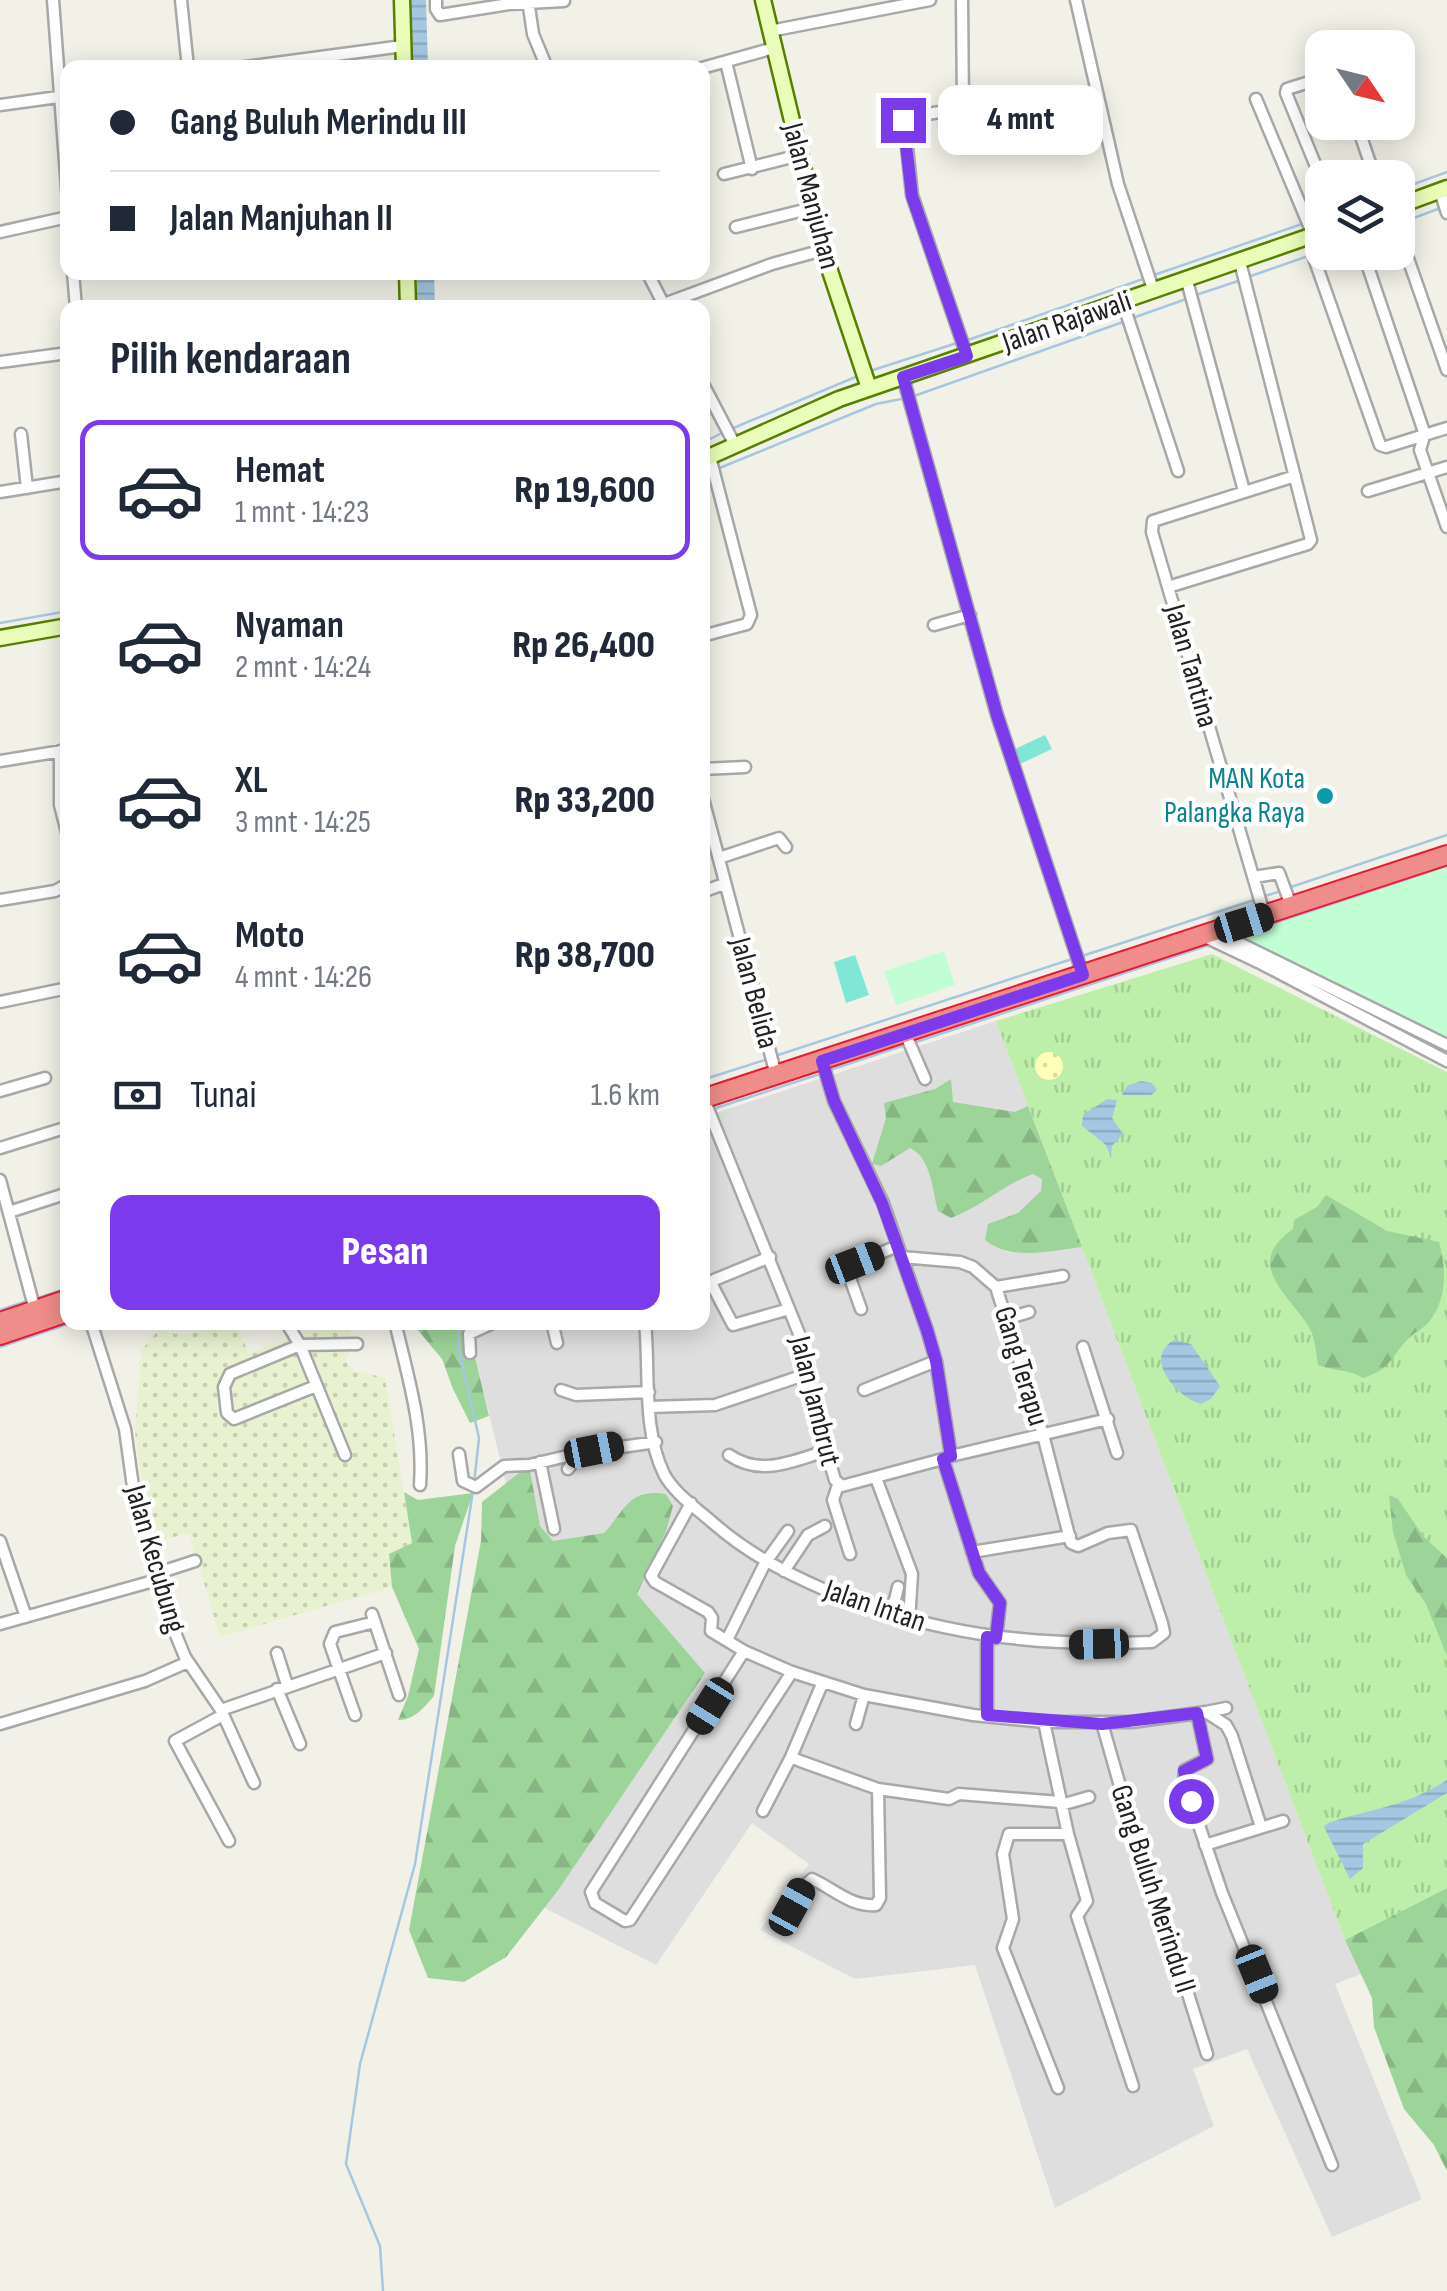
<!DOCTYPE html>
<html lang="id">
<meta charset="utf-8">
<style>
body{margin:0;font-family:"Sofia Sans Condensed",sans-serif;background:#f2f2f3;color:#1f2937;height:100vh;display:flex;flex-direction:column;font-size:38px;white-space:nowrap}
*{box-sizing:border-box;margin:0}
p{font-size:32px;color:#747a83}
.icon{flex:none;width:55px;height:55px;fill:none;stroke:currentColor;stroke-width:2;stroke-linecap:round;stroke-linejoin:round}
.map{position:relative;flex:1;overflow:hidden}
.panel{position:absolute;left:60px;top:300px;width:650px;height:1030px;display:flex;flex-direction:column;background:#fff;border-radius:20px;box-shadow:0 5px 25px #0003}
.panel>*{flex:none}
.guide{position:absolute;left:60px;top:60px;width:650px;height:220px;border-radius:20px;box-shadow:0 5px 25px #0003;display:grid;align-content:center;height:220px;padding:0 50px;background:#fff}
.needle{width:65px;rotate:125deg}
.buttons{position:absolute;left:1305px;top:30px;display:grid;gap:20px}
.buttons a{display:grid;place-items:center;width:110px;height:110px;border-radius:20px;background:#fff;box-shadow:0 5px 25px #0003;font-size:50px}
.end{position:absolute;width:45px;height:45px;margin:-22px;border:12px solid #7c3aed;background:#fff;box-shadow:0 0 0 5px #fff}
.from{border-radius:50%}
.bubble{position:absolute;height:70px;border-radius:20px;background:#fff;box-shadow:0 5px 25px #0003;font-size:32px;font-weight:800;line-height:70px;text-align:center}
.car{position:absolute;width:30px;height:60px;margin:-30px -15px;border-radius:12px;box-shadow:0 0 8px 2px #0007;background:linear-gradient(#222 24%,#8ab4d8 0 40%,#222 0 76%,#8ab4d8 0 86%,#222 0)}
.guide b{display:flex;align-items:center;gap:35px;height:95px;font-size:38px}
.guide b+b{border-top:2px solid #e0e1e3}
.guide i{width:25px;height:25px;background:#1f2937}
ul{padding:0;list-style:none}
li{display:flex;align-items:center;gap:30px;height:140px;margin:0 20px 15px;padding:0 30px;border:5px solid transparent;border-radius:20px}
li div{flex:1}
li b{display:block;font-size:38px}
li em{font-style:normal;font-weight:800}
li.on{border-color:#7c3aed}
li>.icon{width:90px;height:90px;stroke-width:1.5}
h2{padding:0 50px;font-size:45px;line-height:120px}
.pay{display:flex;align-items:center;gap:25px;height:110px;padding:0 50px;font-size:38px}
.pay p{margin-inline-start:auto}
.button{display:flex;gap:20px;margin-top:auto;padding:20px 50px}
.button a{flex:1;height:115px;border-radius:20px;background:#7c3aed;color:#fff;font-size:40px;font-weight:800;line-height:115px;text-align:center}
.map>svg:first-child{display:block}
</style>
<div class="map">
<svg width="1447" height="2291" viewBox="0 0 1447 2291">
<defs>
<pattern id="farmland-dots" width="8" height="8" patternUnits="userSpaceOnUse" patternTransform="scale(2.5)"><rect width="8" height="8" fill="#e8f2d1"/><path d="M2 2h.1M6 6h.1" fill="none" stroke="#c7cfb3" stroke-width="1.8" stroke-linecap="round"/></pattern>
<pattern id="grass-tufts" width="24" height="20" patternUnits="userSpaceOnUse" patternTransform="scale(2.5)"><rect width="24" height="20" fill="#bdefaa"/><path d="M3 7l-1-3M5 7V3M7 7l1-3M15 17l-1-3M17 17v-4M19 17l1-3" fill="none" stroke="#a2cd92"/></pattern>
<pattern id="forest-firs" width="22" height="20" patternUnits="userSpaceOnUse" patternTransform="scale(2.5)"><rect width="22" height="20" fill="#9dd499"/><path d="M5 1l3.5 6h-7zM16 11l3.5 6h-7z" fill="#87b684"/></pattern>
<pattern id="sand-dots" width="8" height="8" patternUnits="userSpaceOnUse" patternTransform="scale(2.5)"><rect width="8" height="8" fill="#feffb8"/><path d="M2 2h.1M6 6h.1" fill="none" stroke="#d9da9e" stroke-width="1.8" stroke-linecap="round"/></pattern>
<pattern id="water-rules" width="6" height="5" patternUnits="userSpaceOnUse" patternTransform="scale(2.5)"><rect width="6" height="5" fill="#a5c7e2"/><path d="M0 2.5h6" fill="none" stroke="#8eabc2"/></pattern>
</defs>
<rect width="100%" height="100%" fill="#f2f1e7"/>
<path fill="#dfdede" d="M996,1021L1345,1940L1361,1974L1335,1984L1422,2199L1332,2237L1247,2049L1193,2069L1214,2126L1055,2208L975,1965L855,1979L760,1930L809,1864L752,1823L656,1965L537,1904L524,1558L467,1323L702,1322L703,1117Z"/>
<path fill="url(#farmland-dots)" d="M228,1323H234L249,1353L330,1323H350L349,1354L345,1361L353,1370L385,1378L412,1543L389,1554L392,1587L220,1637L189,1533L151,1543L135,1433L141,1351L158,1330L181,1335Z"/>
<path fill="url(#grass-tufts)" d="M1212,954L1447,1072V1888L1345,1940L996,1021Z"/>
<path fill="url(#forest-firs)" d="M951,1079L953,1102L1015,1112L1028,1106L1082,1247C1050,1251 1011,1261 985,1240L988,1224L1018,1213L1041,1191L1042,1179L1033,1174C1003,1185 981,1207 951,1218L938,1211C932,1190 932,1159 910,1148L881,1166L872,1164L886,1118L884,1103L935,1089Z
M1326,1195L1387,1231L1439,1242C1447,1270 1447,1300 1428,1323C1423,1329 1415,1332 1409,1338C1390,1357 1392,1369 1363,1378C1348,1369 1334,1371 1318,1365C1316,1353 1315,1337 1309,1327C1287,1292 1243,1264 1293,1229L1294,1220L1317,1207Z
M412,1323H467L489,1416L470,1423L453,1389L442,1359Z
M529,1465L540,1526L553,1541L604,1533C626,1509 629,1488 666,1494L673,1506L666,1531L637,1594L705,1673L559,1889L506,1957L464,1982L428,1978L409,1930L481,1541L482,1502Z
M404,1492L418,1500L473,1493L455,1546L434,1696C424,1707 415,1720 398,1720L408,1696L419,1649L392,1587L389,1554L412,1543Z
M1389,1495L1398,1499L1424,1537L1447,1558V1656L1426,1604L1406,1575L1393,1532Z
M1447,1888V2171L1434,2145L1404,2109L1374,2027L1372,1998L1345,1940Z"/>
<path fill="url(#sand-dots)" d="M1035 1066a14 14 0 1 1 28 0a14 14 0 1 1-28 0Z"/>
<path fill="#c2fed4" d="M1447,859V1050L1211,936Z
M944,951L955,985L896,1005L884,971Z"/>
<path fill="#80e6d5" d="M1045,735L1052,749L1020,764L1013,750Z
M855,955L869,995L846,1003L834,962Z"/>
<path fill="url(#water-rules)" d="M407,0H426L428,67H409Z
M417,273H434L435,307H417Z
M1141,1081L1152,1083L1157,1090L1151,1095H1122L1127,1086Z
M1107,1099L1117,1100L1112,1118L1123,1134L1112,1146L1111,1158L1106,1145L1082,1126L1083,1115Z
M1174,1340L1191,1344L1220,1386L1211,1399L1201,1404C1177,1397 1142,1358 1174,1340Z
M1447,1780V1793L1363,1844V1868L1350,1879L1324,1827L1328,1823C1373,1808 1405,1807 1447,1780Z"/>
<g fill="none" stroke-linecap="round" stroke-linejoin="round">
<path stroke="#a5c7e2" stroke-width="2.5" d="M1398,190L1447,172
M1310,221L1322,217
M1398,224L1443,207
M400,272V308
M1154,275L1302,224
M1248,277L1311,255
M1196,295L1241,280
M1130,319L1189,298
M965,341L1146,278
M870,371L957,343
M914,396L1123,322
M731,429L858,376
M702,443L724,432
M717,469L876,404L906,398
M0,623L68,611
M0,645L68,633
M1288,888L1447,835
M1265,896L1281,891
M1235,936L1447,866
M1079,957L1257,899
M913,1043L1209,945
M775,1056L1072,959
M827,1071L905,1045
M702,1080L768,1059
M713,1109L820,1074
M35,1299L68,1288
M0,1310L27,1301
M460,1322L458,1346L479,1438L474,1483
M0,1347L74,1322
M383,2291L380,2246L346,2164L360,2064L415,1864L473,1491"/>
<g stroke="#a8a8a8" stroke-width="15">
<path id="street" d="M53,0L68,202
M181,0L188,68
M436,0V9L440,15L509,4L564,1
M528,0L533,34L547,68
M962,0L963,108
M1076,0L1118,184L1154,292
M770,31L930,0
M726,62L752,169
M238,68L403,46
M702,68L774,48
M1322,78L1287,89L1286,93L1322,181
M1256,99L1313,235L1314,258L1380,445L1386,447L1447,428
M0,105L58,97
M724,174L800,155
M1339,178L1367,167L1370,163L1356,122
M1440,191L1447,213
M736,227L812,208
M1398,230L1447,370
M0,232L68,217
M1363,252L1425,435
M1240,262L1311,540L1308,544L1168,587L1265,917
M73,272L76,308
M647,272L665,307
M1187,281L1244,491
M1123,303L1178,471
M664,304L772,264L823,250
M967,356L912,195L904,118L963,108L1036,110
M0,362L68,353
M903,377L997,715L1083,975
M702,382L735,445
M21,434L27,488
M1424,436L1420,450L1447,527
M1368,491L1447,467
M0,492L68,481
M1168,587L1152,532L1153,521L1295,476
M934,625L970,615
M702,636L747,624L751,615L710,457
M60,751V805L68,836
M0,761L68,750
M702,769L745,767
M702,795L776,1075
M719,858L779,838L786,847
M1254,877L1279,873L1292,908
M702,892L724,884
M0,900L55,891L68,884
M1223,929L1227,937L1447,1045
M1203,936L1262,964L1447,1061
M0,1002L68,988
M905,1033L925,1079
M0,1091L45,1078
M704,1099L800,1336L804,1375L835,1480L842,1486L943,1459L951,1456L936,1361L927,1330L883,1203L834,1101L822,1061
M0,1148L68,1127
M0,1180L35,1310
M9,1212L68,1193
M770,1257L714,1280L712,1285L733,1325L789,1309
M996,1287L1063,1276
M861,1309L851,1281V1266L897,1246
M1006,1319L1029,1312
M91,1322L125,1429L134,1494L167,1613L185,1657L221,1710L254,1783
M286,1322L300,1345L345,1455
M395,1322C408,1377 424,1428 420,1485
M552,1322L557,1343
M645,1322C650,1371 642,1429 664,1474C674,1493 696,1508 712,1522C746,1552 782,1571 823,1589C933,1635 1034,1647 1152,1642L1164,1633L1162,1623L1131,1530L1108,1533L1078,1546L1071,1543L1043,1435L996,1287L973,1267L960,1262L902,1257
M1083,1347L1117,1453
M470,1353L469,1334L495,1322
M316,1386L234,1419L227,1413L224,1387L230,1374L300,1345L357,1344
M561,1390L576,1395L649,1392
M864,1390L936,1361
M649,1407L715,1405L804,1375
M459,1454L463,1481L476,1487L504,1466L529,1465L580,1453
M729,1455C761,1477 792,1461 826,1451
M951,1456L1108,1419
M943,1459L979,1573L1000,1603L996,1638
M540,1462L554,1529
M568,1469L580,1453L656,1442
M876,1478L912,1574L909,1621
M838,1485L833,1500L850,1554
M691,1503L651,1576L655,1582L708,1612L712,1618L711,1631L744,1651L792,1672L864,1695L973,1715L1044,1722H1132L1206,1712L1226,1725L1232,1736L1261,1827
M0,1541L26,1617
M972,1552L1070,1536
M784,1571L808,1535L825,1526
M155,1574L195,1561
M372,1614L399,1695
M886,1614L895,1600L898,1587
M0,1624L157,1580
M987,1637V1715
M727,1640L765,1563L788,1531
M744,1651L591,1892L595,1903L625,1921L630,1920L792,1672
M277,1653L287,1685
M822,1684L791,1757L800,1761L878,1789L949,1799L959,1794L1060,1802
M277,1689L300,1744
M221,1710L386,1653
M1206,1712L1226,1708
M1197,1713L1207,1759L1185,1770L1184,1781L1222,1893L1332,2165
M223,1715L175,1741L229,1841
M355,1715L330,1644L335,1632L375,1622
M1044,1722L1068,1834L1087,1901L1077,1916L1133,2086
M1102,1723L1142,1863L1160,1905L1207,2054
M0,1724L145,1681L188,1662
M856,1724L864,1695
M1061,1805L1089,1797
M763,1811L791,1757
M1205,1845L1283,1821
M781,1927L803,1887L812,1879C834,1889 851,1907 876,1905L880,1898L878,1789
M1058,2088L1003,1948L1013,1919L1003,1854L1009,1834H1068"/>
</g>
<g stroke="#568000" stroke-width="19">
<path id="secondary" d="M402,0L404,68
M763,0L823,250L869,388
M1398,206L1447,188
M407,272L408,308
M702,460L839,399L1322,232
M0,638L68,626"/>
</g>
<g stroke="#e91b34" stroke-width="22">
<path id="highway" d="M702,1099L1447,855
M0,1322L68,1299
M0,1335L68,1312"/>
</g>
<use href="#street" stroke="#fff" stroke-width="10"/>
<use href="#secondary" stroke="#ebfeb9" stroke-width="14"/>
<use href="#highway" stroke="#ee8d8a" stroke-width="18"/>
</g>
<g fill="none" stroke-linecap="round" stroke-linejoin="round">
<path stroke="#7c3aed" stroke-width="12" d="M903,120L912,196L967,356L903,377L997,715L1083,975L822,1061L834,1101L882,1203L927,1330L936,1361L951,1456L943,1459L979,1573L1000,1603L996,1638L987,1637V1715L1102,1724L1197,1713L1207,1759L1184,1771L1191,1801"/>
</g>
<circle fill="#0f9aa8" stroke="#fff" stroke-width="4" cx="1325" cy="796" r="10"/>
<g text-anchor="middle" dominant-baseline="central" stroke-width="9" stroke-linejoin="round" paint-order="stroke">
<g font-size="30" fill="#212121" stroke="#fff">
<text transform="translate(811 196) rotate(75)">Jalan Manjuhan</text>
<text transform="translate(1067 322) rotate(-19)">Jalan Rajawali</text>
<text transform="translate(1191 666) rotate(74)">Jalan Tantina</text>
<text transform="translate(754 993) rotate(75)">Jalan Belida</text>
<text transform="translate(1021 1366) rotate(73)">Gang Terapu</text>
<text transform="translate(815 1401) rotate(76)">Jalan Jambrut</text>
<text transform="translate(155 1559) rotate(74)">Jalan Kecubung</text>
<text transform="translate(875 1606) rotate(19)">Jalan Intan</text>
<text transform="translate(1153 1889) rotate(72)">Gang Buluh Merindu II</text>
</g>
<g font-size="30" fill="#0d838f" stroke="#fff" text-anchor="end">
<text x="1305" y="779">MAN Kota<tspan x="1305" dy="34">Palangka Raya</tspan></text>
</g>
</g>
</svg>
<div class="buttons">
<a><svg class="needle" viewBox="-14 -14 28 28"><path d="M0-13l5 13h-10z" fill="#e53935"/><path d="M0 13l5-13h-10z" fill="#747a83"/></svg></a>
<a><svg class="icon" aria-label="layers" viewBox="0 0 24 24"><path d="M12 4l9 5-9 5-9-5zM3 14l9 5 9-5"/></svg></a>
</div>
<i class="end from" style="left:1191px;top:1801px"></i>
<i class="end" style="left:903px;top:120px"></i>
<div class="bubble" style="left:938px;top:85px;width:165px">4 mnt</div>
<i class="car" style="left:1244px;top:923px;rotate:73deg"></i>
<i class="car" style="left:855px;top:1263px;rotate:69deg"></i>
<i class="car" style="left:594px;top:1450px;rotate:79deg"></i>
<i class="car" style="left:1099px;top:1644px;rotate:268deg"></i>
<i class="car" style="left:710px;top:1706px;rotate:212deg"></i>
<i class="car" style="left:792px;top:1907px;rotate:29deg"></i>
<i class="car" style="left:1257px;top:1974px;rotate:158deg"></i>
<div class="guide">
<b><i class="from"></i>Gang Buluh Merindu III</b>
<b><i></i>Jalan Manjuhan II</b>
</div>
<section class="panel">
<h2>Pilih kendaraan</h2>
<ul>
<li class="on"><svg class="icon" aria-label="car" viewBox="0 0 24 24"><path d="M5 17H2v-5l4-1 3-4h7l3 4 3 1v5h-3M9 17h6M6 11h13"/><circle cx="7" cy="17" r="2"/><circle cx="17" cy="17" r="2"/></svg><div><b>Hemat</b><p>1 mnt · 14:23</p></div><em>Rp 19,600</em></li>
<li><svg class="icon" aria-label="car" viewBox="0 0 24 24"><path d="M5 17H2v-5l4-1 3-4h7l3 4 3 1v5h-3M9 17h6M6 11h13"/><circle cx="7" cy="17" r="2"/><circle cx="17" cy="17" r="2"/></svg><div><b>Nyaman</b><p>2 mnt · 14:24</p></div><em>Rp 26,400</em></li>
<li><svg class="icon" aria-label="car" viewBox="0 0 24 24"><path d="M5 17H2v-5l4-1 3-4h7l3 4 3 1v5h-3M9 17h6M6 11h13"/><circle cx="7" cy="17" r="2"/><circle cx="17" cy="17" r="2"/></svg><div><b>XL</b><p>3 mnt · 14:25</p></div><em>Rp 33,200</em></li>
<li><svg class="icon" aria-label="car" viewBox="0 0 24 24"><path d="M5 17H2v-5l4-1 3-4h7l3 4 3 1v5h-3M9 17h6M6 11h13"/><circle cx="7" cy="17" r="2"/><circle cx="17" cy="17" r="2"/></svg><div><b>Moto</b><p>4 mnt · 14:26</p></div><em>Rp 38,700</em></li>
</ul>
<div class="pay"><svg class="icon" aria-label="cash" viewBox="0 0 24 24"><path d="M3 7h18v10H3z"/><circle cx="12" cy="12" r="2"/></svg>Tunai<p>1.6 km</p></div>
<div class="button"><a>Pesan</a></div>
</section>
</div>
